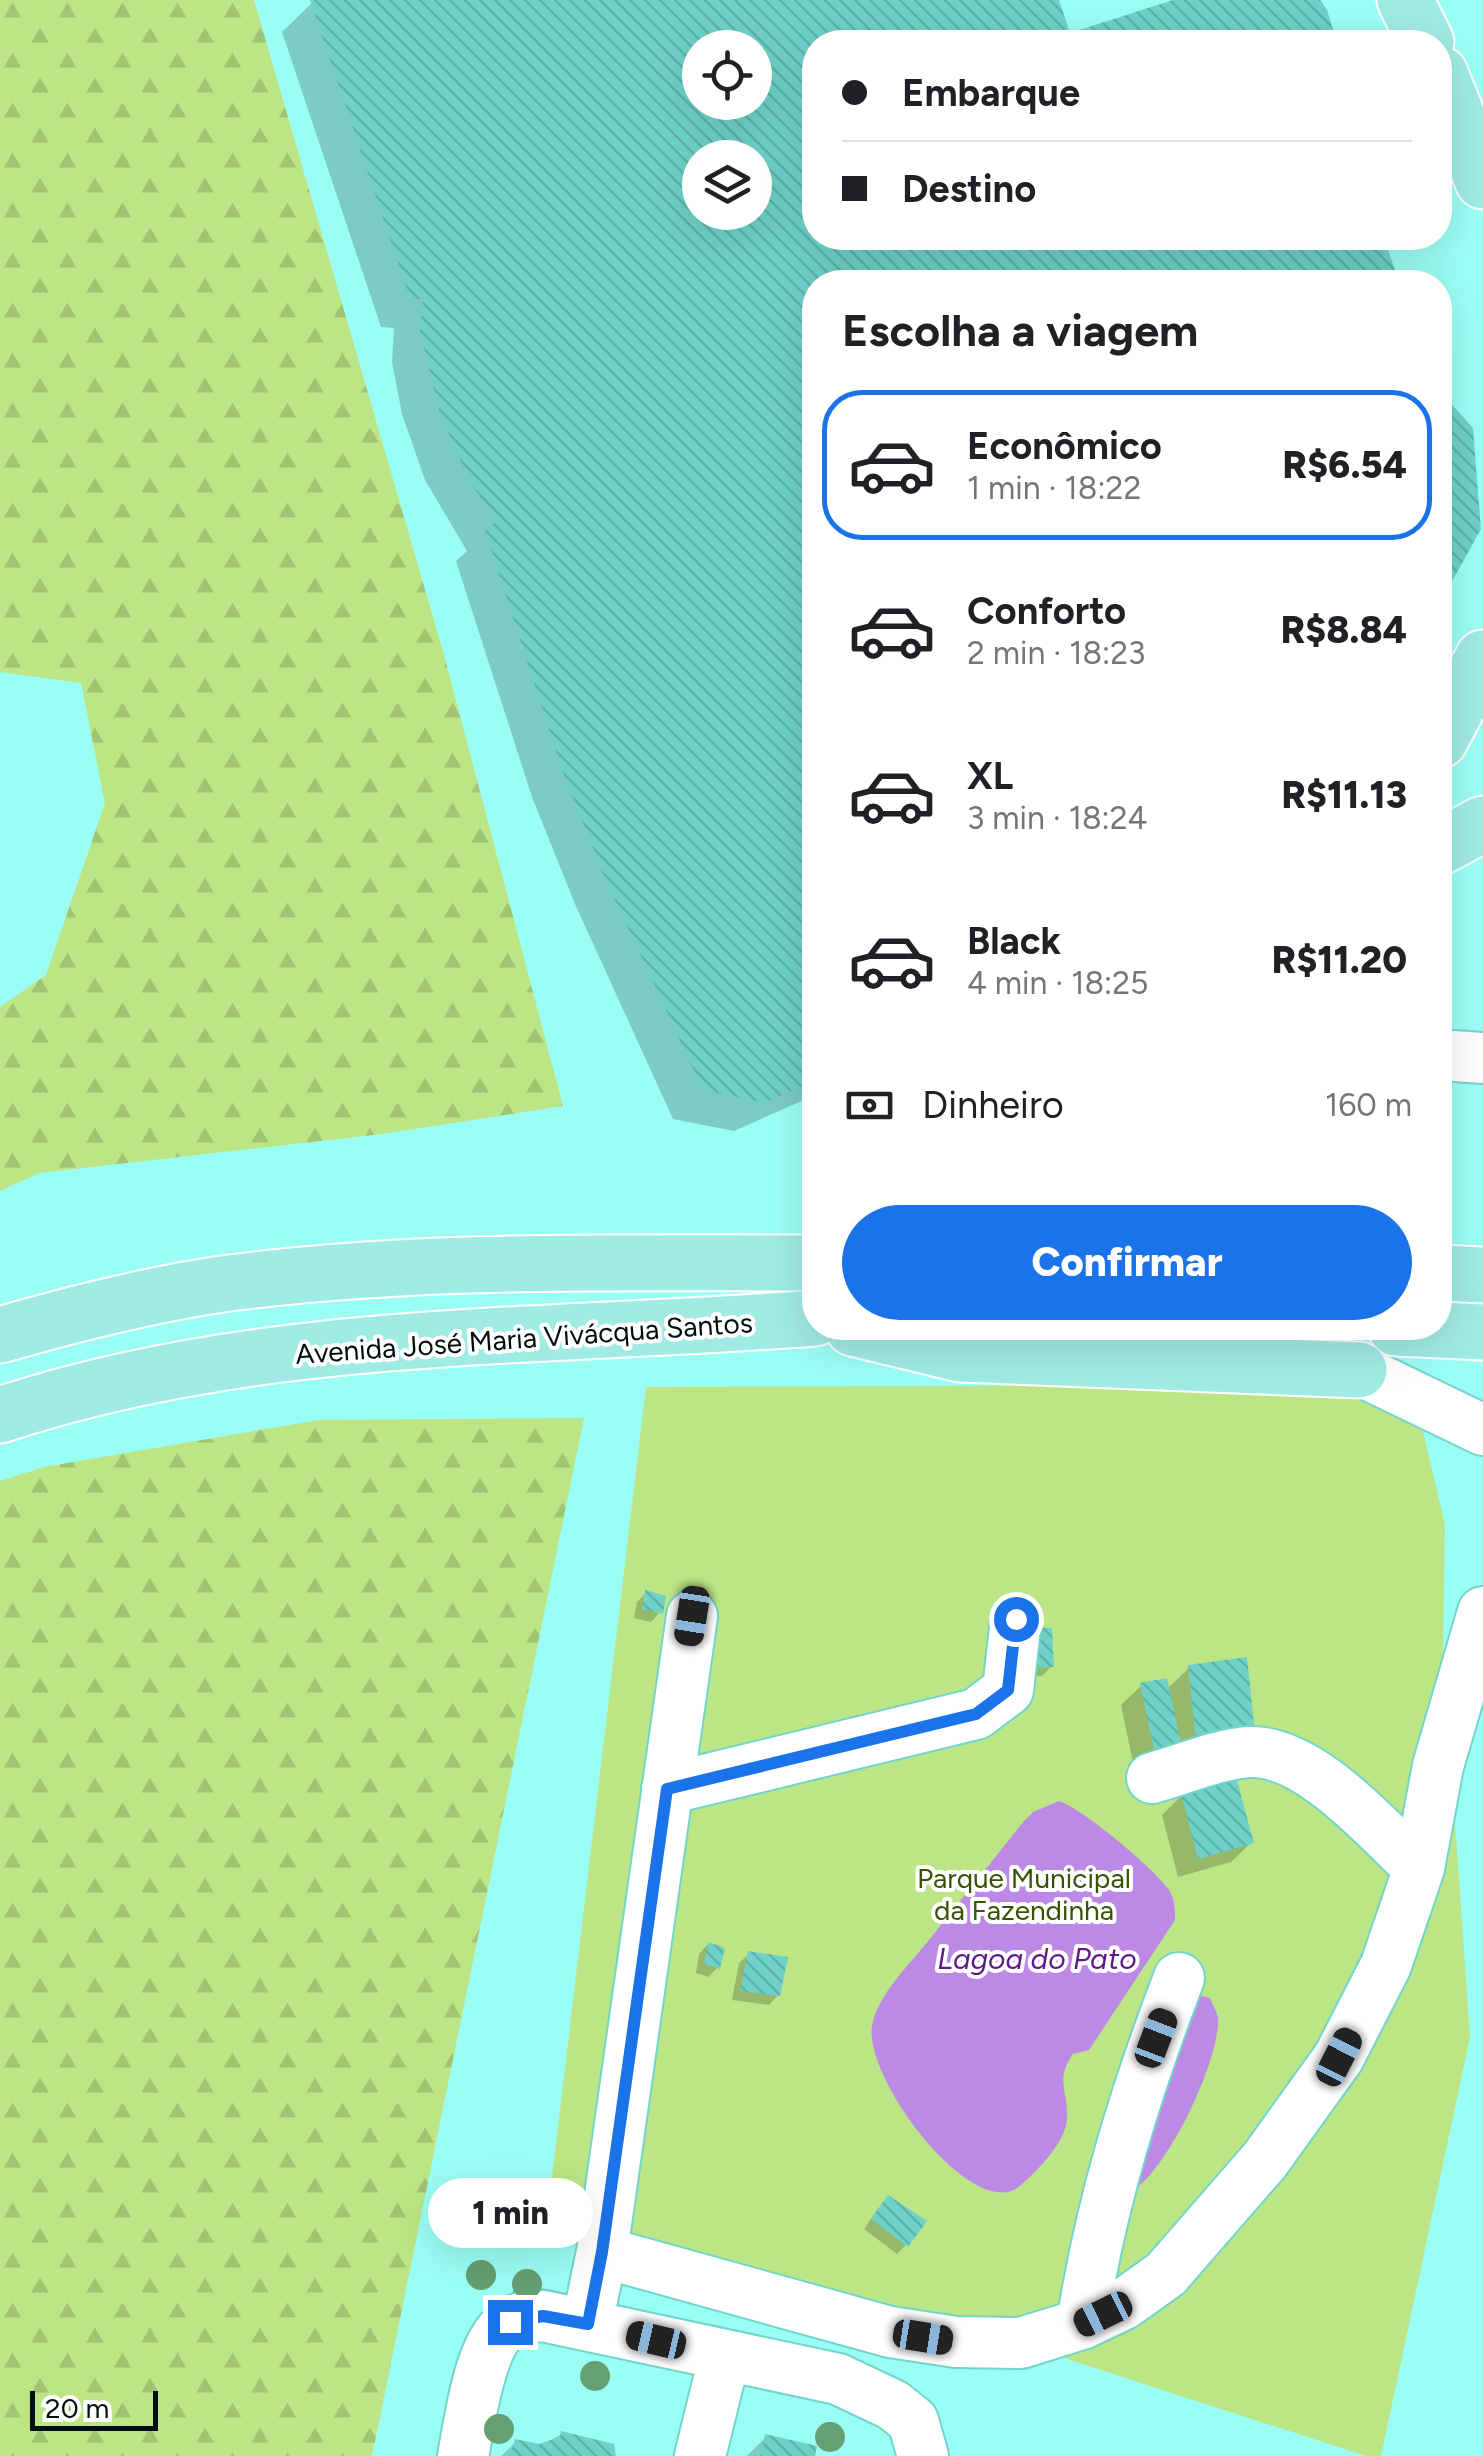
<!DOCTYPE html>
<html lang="pt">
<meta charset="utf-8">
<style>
body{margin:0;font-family:Figtree,sans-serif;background:#f6f6f6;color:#202124;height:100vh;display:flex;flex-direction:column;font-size:38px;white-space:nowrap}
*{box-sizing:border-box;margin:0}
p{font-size:32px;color:#757577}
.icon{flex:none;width:55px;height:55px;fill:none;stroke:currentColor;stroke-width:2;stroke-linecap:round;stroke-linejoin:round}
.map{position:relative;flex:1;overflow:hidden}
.panel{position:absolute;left:802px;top:270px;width:650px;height:1070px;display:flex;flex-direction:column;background:#fff;border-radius:40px;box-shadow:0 10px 40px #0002}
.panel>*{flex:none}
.banner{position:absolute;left:802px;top:30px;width:650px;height:220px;border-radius:40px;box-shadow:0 10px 40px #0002;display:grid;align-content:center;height:220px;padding:0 40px;background:#fff}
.tools{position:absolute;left:682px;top:30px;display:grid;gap:20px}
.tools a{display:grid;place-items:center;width:90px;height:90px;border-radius:50%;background:#fff;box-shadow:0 10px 40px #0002;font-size:50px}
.scale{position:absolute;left:30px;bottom:25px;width:128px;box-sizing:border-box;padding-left:10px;border:5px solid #000f0e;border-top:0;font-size:28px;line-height:35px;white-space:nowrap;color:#000f0e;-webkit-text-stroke:8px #fff;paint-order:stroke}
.end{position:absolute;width:45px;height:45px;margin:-22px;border:12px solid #1a73e8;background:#fff;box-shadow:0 0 0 5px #fff}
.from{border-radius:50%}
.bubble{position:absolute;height:70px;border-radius:35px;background:#fff;box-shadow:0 10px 40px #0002;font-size:32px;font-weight:800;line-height:70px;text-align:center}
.car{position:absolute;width:30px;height:60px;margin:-30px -15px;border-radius:12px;box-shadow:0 0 8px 2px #0007;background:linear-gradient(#222 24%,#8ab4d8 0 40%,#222 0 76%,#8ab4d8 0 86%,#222 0)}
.banner b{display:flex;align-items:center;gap:35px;height:95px;font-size:38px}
.banner b+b{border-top:2px solid #e0e0e0}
.banner i{width:25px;height:25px;background:#202124}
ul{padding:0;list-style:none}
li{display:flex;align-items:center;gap:30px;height:150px;margin:0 20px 15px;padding:0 20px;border:5px solid transparent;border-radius:40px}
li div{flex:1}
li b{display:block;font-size:38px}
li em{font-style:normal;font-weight:800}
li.current{border-color:#1a73e8}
li>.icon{width:90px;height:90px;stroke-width:1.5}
h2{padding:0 40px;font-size:45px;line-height:120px}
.pay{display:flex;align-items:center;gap:25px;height:110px;padding:0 40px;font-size:38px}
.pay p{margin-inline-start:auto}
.button{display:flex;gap:20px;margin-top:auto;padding:20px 40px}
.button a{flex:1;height:115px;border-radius:60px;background:#1a73e8;color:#fff;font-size:40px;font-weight:800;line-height:115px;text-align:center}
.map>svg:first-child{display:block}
</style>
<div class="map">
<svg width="1483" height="2456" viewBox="0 0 1483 2456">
<defs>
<pattern id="forest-firs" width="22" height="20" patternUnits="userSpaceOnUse" patternTransform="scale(2.5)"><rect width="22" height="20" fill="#bce685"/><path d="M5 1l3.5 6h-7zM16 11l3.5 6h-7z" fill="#a0c472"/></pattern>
<pattern id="building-back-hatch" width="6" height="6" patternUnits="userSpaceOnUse" patternTransform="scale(2.5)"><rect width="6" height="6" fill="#6ed2c9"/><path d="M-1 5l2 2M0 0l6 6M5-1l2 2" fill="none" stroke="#5eb3ab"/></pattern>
</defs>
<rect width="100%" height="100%" fill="#9bfef5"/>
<path fill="#bce685" d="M1215,1385L1341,1389L1422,1427L1445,1525L1443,1651L1470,2037L1381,2456H1366L993,2335L546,2228L646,1387Z"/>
<path fill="url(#forest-firs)" d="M0,0H254L444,655L563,1106L382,1134L39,1173L0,1191V1007L46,975L105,803L81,683L0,672Z
M584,1418L372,2456H0V1481L44,1467L319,1420Z"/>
<path fill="#bc8ae6" d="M1059,1801C1083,1809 1155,1869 1169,1890C1175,1900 1175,1909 1175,1920L1089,2050L1073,2054C1055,2079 1068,2090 1067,2118C1066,2142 1039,2169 1021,2185C975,2228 857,2072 873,2021C882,1990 910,1964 929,1940C961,1900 992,1861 1024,1821L1033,1812Z
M1197,1995L1210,1998C1212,2004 1217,2011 1218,2018C1220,2060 1169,2166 1135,2189L1117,2179Z"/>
<path fill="#0003" fill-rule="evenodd" d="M315,0H1056L1069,36L1181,0H1317L1325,11L1334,42H815V238H1382L1396,282H815V1095L734,1131L673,1119L575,904L532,797L456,561L467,551L425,480L402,414L392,362L394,328L381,327L282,32ZM700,48H755V102H700ZM700,158H755V212H700Z
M646,1593L660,1612L651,1622L634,1618L637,1602Z
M1011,1654L1052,1666L1042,1676H1012Z
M1189,1668L1253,1733L1139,1792L1121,1705L1141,1686L1167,1689Z
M1182,1795L1251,1843L1231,1862L1178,1877L1162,1815Z
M708,1944L717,1968L708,1977L696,1973L699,1954Z
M749,1954L778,1995L769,2005L732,2000L739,1963Z
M879,2207L906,2245L897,2254L864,2229Z
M562,2434L612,2456H501L516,2442L540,2446Z
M766,2437L812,2456H747Z"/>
<path fill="url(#building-back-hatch)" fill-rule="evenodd" d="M310,0H1059L1070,33L1173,0H1320L1327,10L1337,42H815V238H1384L1399,282H815V1080L765,1103L703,1090L603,874L561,767L485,530L496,521L468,478L440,414L420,331L423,299H410ZM700,48H755V102H700ZM700,158H755V212H700Z
M1440,391L1473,428L1481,529L1440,603Z
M645,1590L666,1596L663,1614L642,1609Z
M1032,1627L1052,1628L1054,1667L1020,1668Z
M1247,1657L1255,1734L1196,1741L1188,1665Z
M1167,1678L1186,1767L1159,1773L1140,1683Z
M1236,1777L1254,1843L1198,1859L1181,1793Z
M708,1942L725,1948L720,1969L704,1964Z
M748,1951L788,1957L780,1996L740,1991Z
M888,2195L927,2221L908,2247L871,2219Z
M514,2282L571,2294L568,2316L511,2304Z
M561,2431L614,2444L616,2456H510L515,2439L539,2444L560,2437Z
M765,2434L817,2446L815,2456H760Z"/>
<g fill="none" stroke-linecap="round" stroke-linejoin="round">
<g stroke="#72d5cc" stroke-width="54">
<path id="minor" d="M1440,1055L1483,1058
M1272,1328L1483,1430
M1152,1778C1182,1770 1218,1754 1249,1752C1309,1749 1378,1830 1419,1868
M667,1789L976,1714L1008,1690L1016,1619
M602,2252L890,2332L956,2342L1021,2343L1082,2324L1124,2304L1166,2274L1265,2160L1339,2057L1386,1965L1419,1868L1438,1766L1483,1612
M587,2324L602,2252L692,1616
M1082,2324C1101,2203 1135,2093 1179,1978
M463,2456C470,2422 479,2340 511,2322C521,2316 533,2317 543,2316L838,2379L893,2405L913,2421L923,2456
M700,2456L725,2355"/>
</g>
<g stroke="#fff" stroke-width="59">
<path id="major" d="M1405,0L1426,42
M1440,74L1483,181
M1440,740L1483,658
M1440,847L1483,824
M1440,1273L1483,1275
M853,1328L960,1354L1359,1370
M1396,1328L1483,1332
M0,1335C73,1314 147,1295 222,1284C418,1258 618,1263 815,1263
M0,1415C262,1328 543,1339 815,1318"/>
</g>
<use href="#minor" stroke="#fff" stroke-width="50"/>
<use href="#major" stroke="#a1ebe5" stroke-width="55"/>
</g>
<g fill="#659f72">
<circle cx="481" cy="2275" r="15"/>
<circle cx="527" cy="2284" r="15"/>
<circle cx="595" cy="2376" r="15"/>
<circle cx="499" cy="2429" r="15"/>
<circle cx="830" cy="2437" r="15"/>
</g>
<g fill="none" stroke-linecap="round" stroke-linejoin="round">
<path stroke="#1a73e8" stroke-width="12" d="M510,2322L543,2316L588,2324L602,2252L667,1789L976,1714L1008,1690L1016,1619"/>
</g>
<g text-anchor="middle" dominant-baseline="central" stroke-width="8" stroke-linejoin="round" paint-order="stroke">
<g font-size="28" fill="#000f0e" stroke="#fff">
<text transform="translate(524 1338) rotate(-4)">Avenida José Maria Vivácqua Santos</text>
</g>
<g font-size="28" fill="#385206" stroke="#fff">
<text x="1024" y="1878">Parque Municipal<tspan x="1024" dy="32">da Fazendinha</tspan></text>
</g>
<g font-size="30" font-style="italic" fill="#5d1986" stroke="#fff">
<text x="1037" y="1958">Lagoa do Pato</text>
</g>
</g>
</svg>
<div class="tools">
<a><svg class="icon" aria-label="locate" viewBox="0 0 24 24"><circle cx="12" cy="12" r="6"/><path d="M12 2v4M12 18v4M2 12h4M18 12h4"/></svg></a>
<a><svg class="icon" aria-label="layers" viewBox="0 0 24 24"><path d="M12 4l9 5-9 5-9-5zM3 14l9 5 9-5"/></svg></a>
</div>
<div class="scale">20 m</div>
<i class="end from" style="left:1016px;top:1619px"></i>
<i class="end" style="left:510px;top:2322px"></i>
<div class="bubble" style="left:428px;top:2178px;width:165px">1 min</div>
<i class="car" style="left:692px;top:1616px;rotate:189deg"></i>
<i class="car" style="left:1156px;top:2038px;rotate:21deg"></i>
<i class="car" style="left:1339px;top:2057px;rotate:27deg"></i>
<i class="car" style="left:1103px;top:2314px;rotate:244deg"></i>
<i class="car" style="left:923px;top:2337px;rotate:99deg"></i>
<i class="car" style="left:656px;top:2340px;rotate:283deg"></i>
<div class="banner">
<b><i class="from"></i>Embarque</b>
<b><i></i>Destino</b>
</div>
<section class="panel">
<h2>Escolha a viagem</h2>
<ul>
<li class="current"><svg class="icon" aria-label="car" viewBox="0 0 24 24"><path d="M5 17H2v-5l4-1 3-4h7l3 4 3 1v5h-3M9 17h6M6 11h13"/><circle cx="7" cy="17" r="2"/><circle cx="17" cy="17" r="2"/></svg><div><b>Econômico</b><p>1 min · 18:22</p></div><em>R$6.54</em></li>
<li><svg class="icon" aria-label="car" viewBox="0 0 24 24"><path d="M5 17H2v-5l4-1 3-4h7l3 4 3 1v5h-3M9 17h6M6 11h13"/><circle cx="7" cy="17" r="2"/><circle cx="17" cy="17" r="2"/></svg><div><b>Conforto</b><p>2 min · 18:23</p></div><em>R$8.84</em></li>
<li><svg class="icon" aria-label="car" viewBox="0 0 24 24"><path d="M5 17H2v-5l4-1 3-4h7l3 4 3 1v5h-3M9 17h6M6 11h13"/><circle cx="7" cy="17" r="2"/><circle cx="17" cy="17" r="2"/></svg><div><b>XL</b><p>3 min · 18:24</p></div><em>R$11.13</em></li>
<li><svg class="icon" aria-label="car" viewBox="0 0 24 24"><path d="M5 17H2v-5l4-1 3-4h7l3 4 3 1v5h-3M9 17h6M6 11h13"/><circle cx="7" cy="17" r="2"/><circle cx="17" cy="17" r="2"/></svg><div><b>Black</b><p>4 min · 18:25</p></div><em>R$11.20</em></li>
</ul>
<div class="pay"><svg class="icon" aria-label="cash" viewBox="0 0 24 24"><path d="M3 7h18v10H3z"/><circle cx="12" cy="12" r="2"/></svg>Dinheiro<p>160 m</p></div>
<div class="button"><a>Confirmar</a></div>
</section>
</div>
